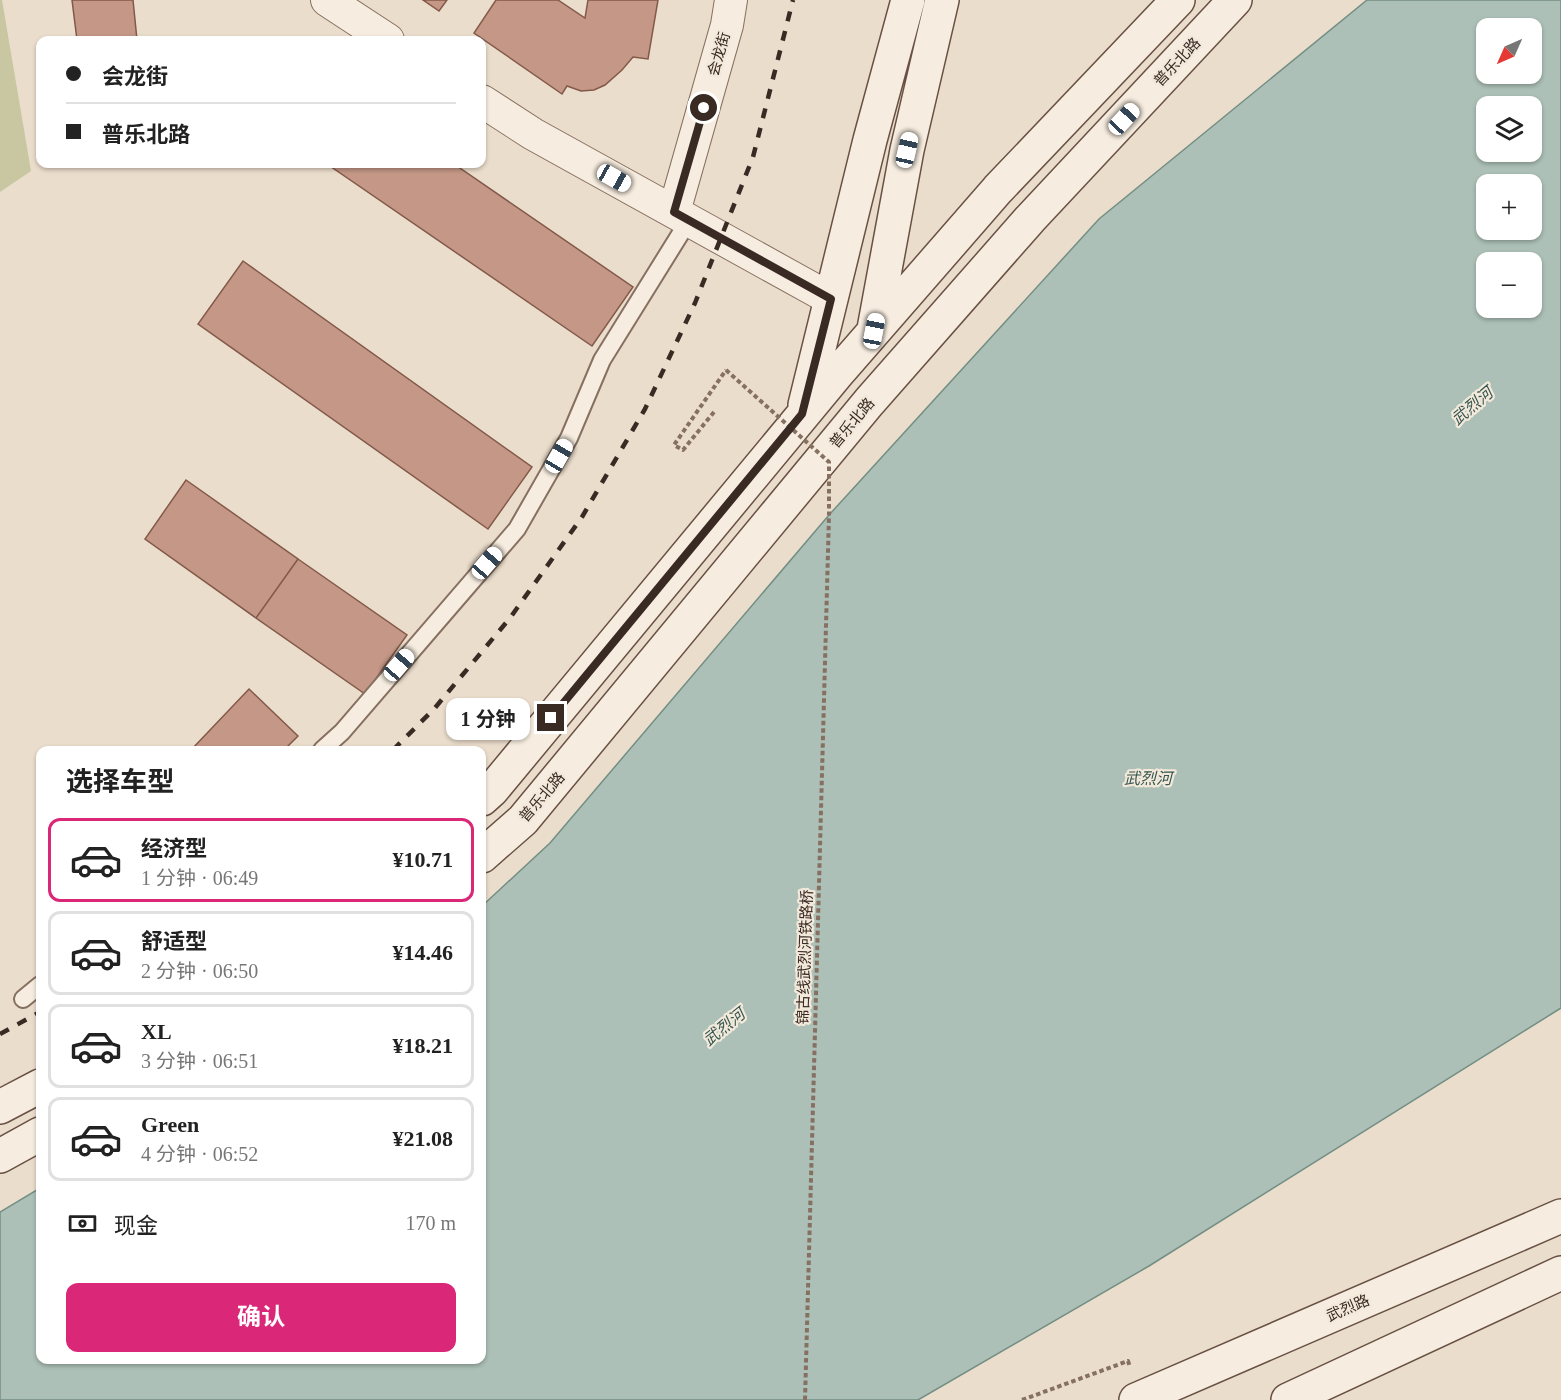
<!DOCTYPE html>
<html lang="zh">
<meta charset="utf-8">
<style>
body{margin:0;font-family:"Times New Roman","Noto Sans SC",serif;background:#f2f2f2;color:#222;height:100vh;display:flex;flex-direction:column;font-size:22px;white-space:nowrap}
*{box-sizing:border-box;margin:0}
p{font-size:20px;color:#767676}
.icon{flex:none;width:33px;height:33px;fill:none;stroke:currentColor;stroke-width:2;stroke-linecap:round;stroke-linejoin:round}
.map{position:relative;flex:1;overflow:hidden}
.panel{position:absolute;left:36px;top:746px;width:450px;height:618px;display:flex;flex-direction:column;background:#fff;border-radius:12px;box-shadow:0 2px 4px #0004}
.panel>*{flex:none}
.hud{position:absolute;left:36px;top:36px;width:450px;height:132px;border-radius:12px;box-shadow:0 2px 4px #0004;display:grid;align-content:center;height:132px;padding:0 30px;background:#fff}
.needle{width:39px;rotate:225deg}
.controls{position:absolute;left:1476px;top:18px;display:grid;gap:12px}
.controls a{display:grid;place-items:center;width:66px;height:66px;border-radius:12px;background:#fff;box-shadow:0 2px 4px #0004;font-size:30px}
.end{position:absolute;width:27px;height:27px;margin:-14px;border:8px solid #392a23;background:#fff;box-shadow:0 0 0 3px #fff}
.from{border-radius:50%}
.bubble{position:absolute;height:42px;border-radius:12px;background:#fff;box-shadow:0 2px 4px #0004;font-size:20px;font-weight:700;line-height:42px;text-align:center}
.car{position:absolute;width:18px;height:36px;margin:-18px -9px;border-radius:8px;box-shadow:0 0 4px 2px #0007;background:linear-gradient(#fff 24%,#345 0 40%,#fff 0 76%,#345 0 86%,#fff 0)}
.hud b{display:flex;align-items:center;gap:21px;height:57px;font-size:22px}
.hud b+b{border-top:2px solid #e0e0e0}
.hud i{width:15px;height:15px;background:#222}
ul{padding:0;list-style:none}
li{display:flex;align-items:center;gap:18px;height:84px;margin:0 12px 9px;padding:0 18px;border:3px solid #e0e0e0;border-radius:12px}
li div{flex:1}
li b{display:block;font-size:22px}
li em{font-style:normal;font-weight:700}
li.current{border-color:#db2777}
li>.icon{width:54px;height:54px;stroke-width:1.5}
h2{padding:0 30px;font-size:27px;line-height:72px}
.pay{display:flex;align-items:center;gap:15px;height:66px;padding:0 30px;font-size:22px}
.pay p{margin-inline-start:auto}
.button{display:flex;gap:12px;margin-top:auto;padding:12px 30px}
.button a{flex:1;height:69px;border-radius:12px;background:#db2777;color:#fff;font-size:24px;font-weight:700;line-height:69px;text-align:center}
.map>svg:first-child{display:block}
</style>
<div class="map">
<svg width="1561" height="1400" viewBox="0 0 1561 1400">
<rect width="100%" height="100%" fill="#ebddcc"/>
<path fill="#c8c7a1" d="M0,0H2L31,171L0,192Z"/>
<path fill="#acc0b7" stroke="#738e83" stroke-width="1.5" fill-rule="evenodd" d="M1367,0H1561V1008L1149,1266L918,1400H0V1212L40,1188V1359H482V906L550,843L829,515L1099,219ZM1486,28H1532V74H1486ZM1486,106H1532V152H1486ZM1486,184H1532V230H1486ZM1486,262H1532V308H1486Z"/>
<path fill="#c49786" stroke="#83594a" stroke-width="1.5" d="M72,0H133L137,40H77Z
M423,0H447L439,11Z
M496,0H558L585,18L588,0H658L648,59L633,57L622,70L605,85L594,90L581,91L567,86L562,94L474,33Z
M327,164H454L633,287L592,346Z
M243,261L532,467L488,529L198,324Z
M186,480L298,559L256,618L145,539Z
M298,559L407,635L365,694L256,618Z
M249,689L298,736L284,750H191Z"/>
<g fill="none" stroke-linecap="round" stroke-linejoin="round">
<g stroke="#867061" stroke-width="20">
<path id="lane" d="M322,750L342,732L517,529L569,438L602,360L689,220
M23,999L40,985"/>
</g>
<g stroke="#867061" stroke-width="34">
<path id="street" d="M327,0L388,40
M482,101L533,134L831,299
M674,212L727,25L731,0"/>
</g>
<g stroke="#685144" stroke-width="36">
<path id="secondary" d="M874,329L907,150L942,0
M805,405L870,140L908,0
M482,799L492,790L836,375L998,189L1178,0
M482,856L523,820L869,402L1030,219L1235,0
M0,1107L40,1086
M0,1156L40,1134
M1136,1400L1561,1216
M1288,1400L1561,1273"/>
</g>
<path stroke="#867061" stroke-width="4" stroke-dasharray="4.5 3" stroke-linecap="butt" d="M714,412L683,450L674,445L726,370
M805,1400L829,515
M1022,1400L1128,1361L1130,1367"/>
<use href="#lane" stroke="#f6ecdf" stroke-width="16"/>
<use href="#street" stroke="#f6ecdf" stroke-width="32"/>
<use href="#secondary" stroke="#f6ecdf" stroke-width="33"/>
<path stroke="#392a23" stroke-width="4.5" stroke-dasharray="10 10" stroke-linecap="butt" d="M393,750L434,709L510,618L582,517L645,409L695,303L753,157L793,0
M0,1034L40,1012"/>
<path stroke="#867061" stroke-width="4" stroke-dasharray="4.5 3" stroke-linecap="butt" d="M726,370L829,462V515"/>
</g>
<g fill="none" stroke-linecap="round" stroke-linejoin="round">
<path stroke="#392a23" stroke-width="8" d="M551,718L802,414L831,299L674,212L704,108"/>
</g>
<g text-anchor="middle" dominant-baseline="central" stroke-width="4.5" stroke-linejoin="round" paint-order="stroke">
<g font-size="15" fill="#392a23" stroke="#f3e9db">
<text transform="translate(719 54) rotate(-74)">会龙街</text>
<text transform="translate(1177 62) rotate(-47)">普乐北路</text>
<text transform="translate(852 423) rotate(-50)">普乐北路</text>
<text transform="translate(542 797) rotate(-49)">普乐北路</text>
<text transform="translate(805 957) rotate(-88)">锦古线武烈河铁路桥</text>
<text transform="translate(1348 1308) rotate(-23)">武烈路</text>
</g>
<g font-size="16" font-style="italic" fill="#345650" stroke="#f3e9db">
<text transform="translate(1472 406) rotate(-40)">武烈河</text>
<text x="1148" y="778">武烈河</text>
<text transform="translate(724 1027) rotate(-39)">武烈河</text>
</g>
</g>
</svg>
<div class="controls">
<a><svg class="needle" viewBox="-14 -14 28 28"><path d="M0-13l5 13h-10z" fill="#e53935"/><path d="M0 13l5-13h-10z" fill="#767676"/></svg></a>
<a><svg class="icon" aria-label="layers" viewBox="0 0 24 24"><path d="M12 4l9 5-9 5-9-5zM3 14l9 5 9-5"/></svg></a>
<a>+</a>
<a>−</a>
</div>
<i class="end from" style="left:704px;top:108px"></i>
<i class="end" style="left:551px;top:718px"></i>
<div class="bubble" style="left:446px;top:698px;width:84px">1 分钟</div>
<i class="car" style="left:1124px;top:119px;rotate:43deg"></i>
<i class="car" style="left:907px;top:150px;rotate:13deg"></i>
<i class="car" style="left:614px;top:178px;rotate:119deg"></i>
<i class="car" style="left:874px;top:331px;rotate:11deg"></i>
<i class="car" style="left:559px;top:456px;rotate:30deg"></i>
<i class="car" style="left:487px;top:563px;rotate:41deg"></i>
<i class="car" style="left:399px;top:665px;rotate:41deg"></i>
<div class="hud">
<b><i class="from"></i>会龙街</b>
<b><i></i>普乐北路</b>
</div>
<section class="panel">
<h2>选择车型</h2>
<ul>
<li class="current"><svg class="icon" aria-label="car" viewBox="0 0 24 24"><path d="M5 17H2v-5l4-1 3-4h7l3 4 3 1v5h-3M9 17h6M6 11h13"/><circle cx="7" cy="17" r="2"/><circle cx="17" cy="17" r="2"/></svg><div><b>经济型</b><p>1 分钟 · 06:49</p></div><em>¥10.71</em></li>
<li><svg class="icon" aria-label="car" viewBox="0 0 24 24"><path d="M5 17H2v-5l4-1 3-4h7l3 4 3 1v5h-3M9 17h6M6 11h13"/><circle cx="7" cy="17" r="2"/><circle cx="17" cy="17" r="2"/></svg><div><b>舒适型</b><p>2 分钟 · 06:50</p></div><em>¥14.46</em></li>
<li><svg class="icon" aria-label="car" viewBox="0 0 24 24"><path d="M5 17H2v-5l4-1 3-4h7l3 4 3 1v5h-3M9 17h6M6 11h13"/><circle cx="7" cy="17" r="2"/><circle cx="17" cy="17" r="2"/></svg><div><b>XL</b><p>3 分钟 · 06:51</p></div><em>¥18.21</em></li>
<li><svg class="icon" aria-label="car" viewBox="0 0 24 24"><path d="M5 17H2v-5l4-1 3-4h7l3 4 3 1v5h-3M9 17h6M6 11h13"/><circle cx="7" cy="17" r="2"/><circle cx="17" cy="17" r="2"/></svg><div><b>Green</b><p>4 分钟 · 06:52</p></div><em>¥21.08</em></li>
</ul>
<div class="pay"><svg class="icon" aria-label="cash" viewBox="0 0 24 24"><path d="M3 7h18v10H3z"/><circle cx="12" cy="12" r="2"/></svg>现金<p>170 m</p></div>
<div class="button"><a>确认</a></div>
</section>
</div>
